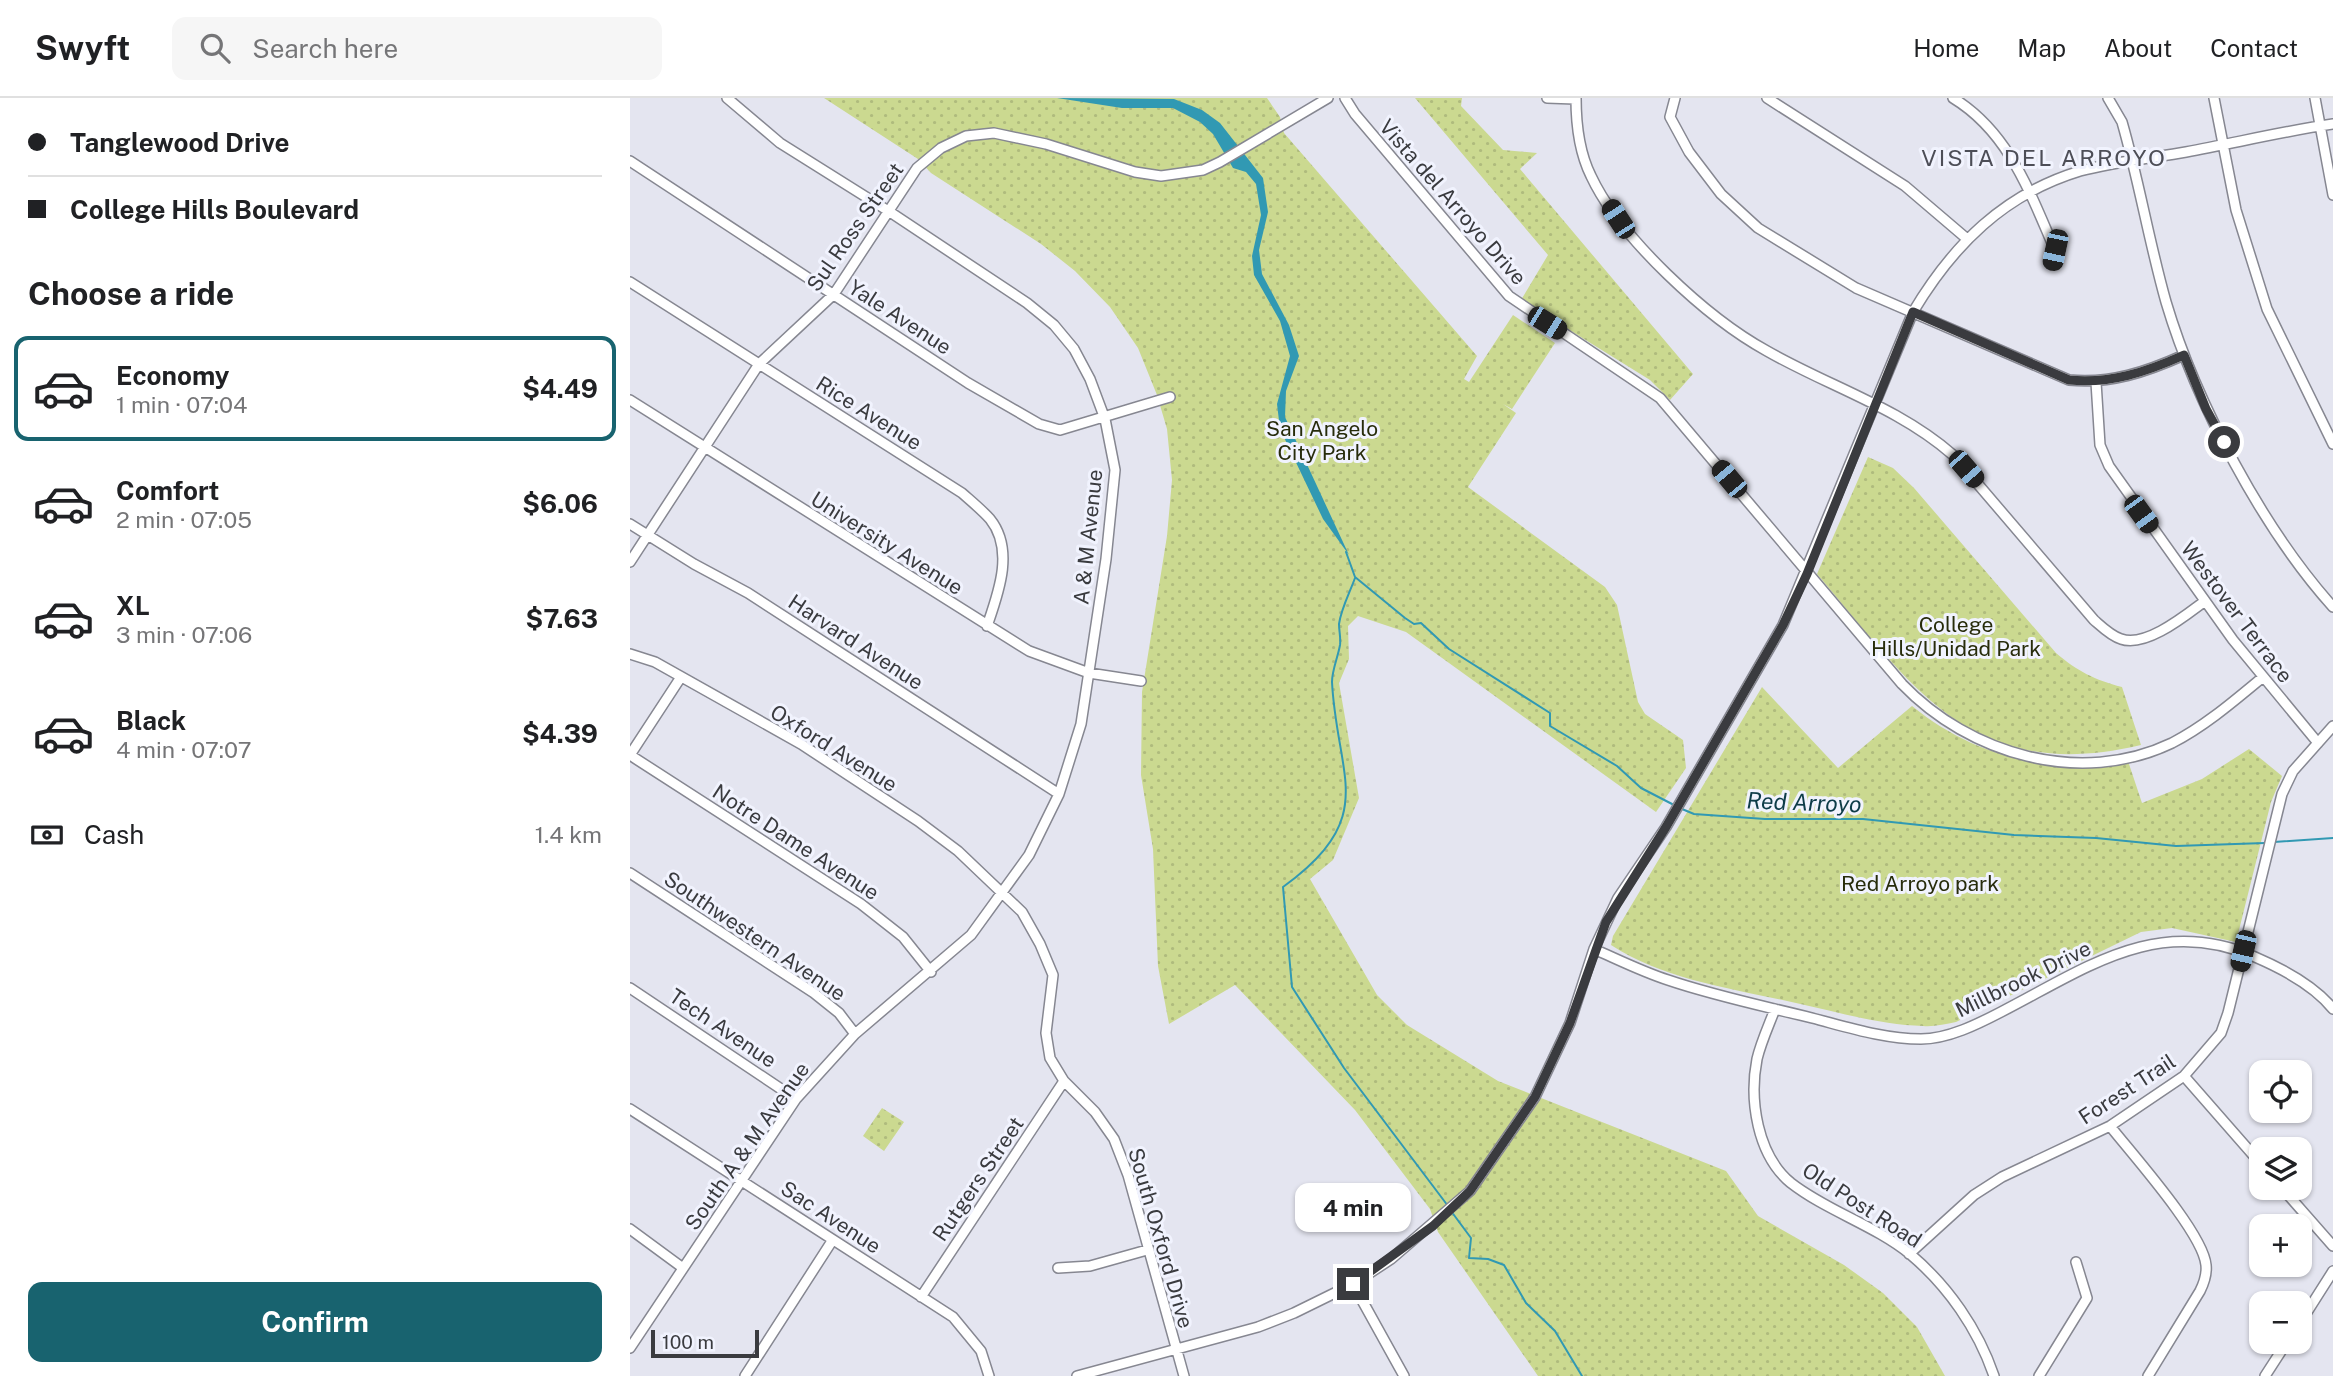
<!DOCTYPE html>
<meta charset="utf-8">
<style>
body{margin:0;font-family:"Public Sans",sans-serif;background:#f6f6f6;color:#202124;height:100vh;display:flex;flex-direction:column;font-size:26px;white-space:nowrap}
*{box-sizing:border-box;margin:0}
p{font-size:23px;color:#757577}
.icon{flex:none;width:38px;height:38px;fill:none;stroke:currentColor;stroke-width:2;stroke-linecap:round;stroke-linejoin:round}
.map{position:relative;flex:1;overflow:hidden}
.panel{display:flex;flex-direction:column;background:#fff;width:630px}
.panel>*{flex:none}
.guide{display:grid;align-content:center;height:154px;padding:0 28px;background:#fff}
.fabs{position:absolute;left:1619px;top:962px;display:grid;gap:14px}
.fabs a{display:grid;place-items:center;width:63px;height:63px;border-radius:14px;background:#fff;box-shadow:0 2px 5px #0004;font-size:35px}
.scale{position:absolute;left:21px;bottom:18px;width:108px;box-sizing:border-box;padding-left:7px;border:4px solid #3a3b3f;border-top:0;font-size:19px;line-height:24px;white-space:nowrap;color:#3a3b3f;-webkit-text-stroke:5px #f1f3fe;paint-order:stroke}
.end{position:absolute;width:32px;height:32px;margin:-16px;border:9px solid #3a3b3f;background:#fff;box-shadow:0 0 0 4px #fff}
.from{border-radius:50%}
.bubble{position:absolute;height:49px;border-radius:14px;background:#fff;box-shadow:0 2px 5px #0004;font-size:23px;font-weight:700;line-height:49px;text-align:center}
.car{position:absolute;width:21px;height:42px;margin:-21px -10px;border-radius:9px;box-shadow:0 0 5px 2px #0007;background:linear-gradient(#222 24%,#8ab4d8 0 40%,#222 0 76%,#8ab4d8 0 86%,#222 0)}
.guide b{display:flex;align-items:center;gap:24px;height:66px;font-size:26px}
.guide b+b{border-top:2px solid #e0e0e0}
.guide i{width:18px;height:18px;background:#202124}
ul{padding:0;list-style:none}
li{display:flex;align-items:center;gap:21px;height:105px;margin:0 14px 10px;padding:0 14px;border:4px solid transparent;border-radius:14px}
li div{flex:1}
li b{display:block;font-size:26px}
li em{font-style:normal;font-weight:700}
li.selected{border-color:#18636f}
li>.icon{width:63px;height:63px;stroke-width:1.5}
h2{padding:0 28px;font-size:32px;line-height:84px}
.pay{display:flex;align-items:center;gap:18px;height:77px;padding:0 28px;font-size:26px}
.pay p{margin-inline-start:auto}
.primary-button{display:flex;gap:14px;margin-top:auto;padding:14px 28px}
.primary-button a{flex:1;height:80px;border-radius:14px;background:#18636f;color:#fff;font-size:28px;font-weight:700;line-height:80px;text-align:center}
header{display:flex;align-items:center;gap:42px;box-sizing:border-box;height:98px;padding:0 35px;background:#fff;border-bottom:2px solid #e0e0e0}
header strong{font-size:33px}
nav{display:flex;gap:38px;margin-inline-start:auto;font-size:24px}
.search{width:490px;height:63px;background:#f6f6f6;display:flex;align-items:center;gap:18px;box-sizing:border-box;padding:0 24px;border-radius:14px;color:#757577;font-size:26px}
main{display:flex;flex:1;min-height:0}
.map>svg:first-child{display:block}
</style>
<header>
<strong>Swyft</strong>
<div class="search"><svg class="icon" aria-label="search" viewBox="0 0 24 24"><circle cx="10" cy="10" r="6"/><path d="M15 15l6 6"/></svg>Search here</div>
<nav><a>Home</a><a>Map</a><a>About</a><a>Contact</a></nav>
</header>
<main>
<section class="panel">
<div class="guide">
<b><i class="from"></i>Tanglewood Drive</b>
<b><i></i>College Hills Boulevard</b>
</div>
<h2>Choose a ride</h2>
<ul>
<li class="selected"><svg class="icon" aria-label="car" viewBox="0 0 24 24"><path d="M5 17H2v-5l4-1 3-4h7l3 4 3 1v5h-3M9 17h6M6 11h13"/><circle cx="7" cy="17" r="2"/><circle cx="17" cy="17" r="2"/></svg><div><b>Economy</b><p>1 min · 07:04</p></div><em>$4.49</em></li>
<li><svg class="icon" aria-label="car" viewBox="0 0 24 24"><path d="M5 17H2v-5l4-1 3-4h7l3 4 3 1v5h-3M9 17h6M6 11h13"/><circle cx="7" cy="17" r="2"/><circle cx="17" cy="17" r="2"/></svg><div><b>Comfort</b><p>2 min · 07:05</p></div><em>$6.06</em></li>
<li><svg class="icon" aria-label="car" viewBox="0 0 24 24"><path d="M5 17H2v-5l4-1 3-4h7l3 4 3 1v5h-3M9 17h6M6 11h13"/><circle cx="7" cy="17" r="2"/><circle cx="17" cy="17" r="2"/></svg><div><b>XL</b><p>3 min · 07:06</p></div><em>$7.63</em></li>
<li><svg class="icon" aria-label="car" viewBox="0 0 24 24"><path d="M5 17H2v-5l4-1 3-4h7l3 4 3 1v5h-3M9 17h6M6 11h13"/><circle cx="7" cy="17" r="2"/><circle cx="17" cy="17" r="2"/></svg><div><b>Black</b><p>4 min · 07:07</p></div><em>$4.39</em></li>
</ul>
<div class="pay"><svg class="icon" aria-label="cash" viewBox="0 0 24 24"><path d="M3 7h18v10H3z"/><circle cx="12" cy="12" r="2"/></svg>Cash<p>1.4 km</p></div>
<div class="primary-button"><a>Confirm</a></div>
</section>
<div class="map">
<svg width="1703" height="1278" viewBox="0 0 1703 1278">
<defs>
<pattern id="park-dots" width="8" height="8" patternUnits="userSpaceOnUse" patternTransform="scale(1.75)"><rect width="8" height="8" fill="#cbd990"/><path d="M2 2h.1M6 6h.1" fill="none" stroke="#afbb7d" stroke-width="1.8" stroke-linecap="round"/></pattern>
</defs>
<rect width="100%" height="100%" fill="#e4e5f0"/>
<path fill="url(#park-dots)" d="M194,0H637L650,19L654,35L847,258L834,281L839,284L883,217L925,245L882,311L873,306L886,315L838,389L975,489L987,507L1008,604L1015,616L1053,642L1056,670L1026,714L776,534L728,518L718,528L719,561L709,585L729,700L703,762L680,781L747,897L777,927L868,983L1096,1073L1128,1118L1214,1167L1253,1195L1287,1229L1315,1278H908L808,1134L800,1111L725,1012L605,887L539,926L528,868L523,751L511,677L512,594L537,438L542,382L537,331L527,297L508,250L480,209L445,173L411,146L301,75L288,61Z
M785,0H832L831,8L873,52L907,55L890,71L1063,276L1040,302L1020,282L891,202L918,157Z
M1238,359L1263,370L1284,390L1426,555C1447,573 1465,582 1492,589L1511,647C1342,687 1284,590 1187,476Z
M1132,589L1208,670L1282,608C1346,660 1418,675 1498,663L1512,705L1572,681L1619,651L1652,678L1641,704L1606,844L1542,830L1511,834L1326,924C1315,926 1304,929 1293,928C1251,927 1208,914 1166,905C1105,891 1034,882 981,847L983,838Z
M252,1010L274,1024L254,1053L233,1038Z"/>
<path fill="#3199b3" d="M427,0L544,1L572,12L590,25L633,80L638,114L629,152L632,176L659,227L669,258L656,293L655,319L719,457L693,421L650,331L647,306L660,258L650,223L624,177L622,158L631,117L626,86L616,74L603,70L583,36L570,24L543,10H492Z"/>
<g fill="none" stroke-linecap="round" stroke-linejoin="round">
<path stroke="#3199b3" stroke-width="2" d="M716,454L725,479L775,520L784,526L791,525L819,551L920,615V628L987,668L1011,690L1044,707
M725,480C720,494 711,511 709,526C709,533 711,540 710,547C708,559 702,572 702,584C707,681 750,718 653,789L662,889L714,970L818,1108
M1052,711L1064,716L1135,721H1233L1384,737L1466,740L1546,748L1635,745
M1644,744L1703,740
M821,1113L841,1140L839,1160L858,1161L874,1167L896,1205L925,1233L952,1278"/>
<g stroke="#868791" stroke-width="12">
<path id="minor" d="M715,0L725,16L879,198L1030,300L1272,586C1339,656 1450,689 1542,645C1575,628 1604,603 1633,579
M917,0L945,1
M946,0C946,26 949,54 961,78C990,140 1077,220 1137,253C1200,289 1268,309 1323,357L1464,522C1472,529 1481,538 1491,541C1516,550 1556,517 1575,503
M1045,0L1040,19L1059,54L1091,96L1128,130L1226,190L1439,282C1481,286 1516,274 1554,257
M1137,0L1275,88L1336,140
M1323,0C1379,34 1400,95 1425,152L1422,167
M1478,0L1492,24C1509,83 1519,144 1536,204C1566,305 1633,431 1703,509
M1584,0L1606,112L1637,211L1703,346
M1685,0L1703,97
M0,63L338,285L409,326L430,332L540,299
M0,184L332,395C341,403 352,412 360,421C385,452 368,496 357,528
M1466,284L1470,347L1479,368L1603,542L1688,645
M0,302L399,553L459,575L511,583
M0,426L64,466L118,495L429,696
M0,464L129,266L204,196L287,70L311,50L336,38L364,35L416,46L505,74L531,78L573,72L590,64L698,0
M0,556L25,564L171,646L288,723L328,753L392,814L410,846L423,877L416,935L420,960L434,983L465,1014L484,1041L498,1077L554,1278
M51,579L0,657L231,806L273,839L301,874
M0,775L184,895L209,915L225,936
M964,851C989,862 1013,874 1038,882C1085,898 1134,908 1182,920C1217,929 1254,941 1291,941C1318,941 1348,926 1371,914C1455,871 1527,816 1625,859C1653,871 1684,887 1703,911
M0,890L166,1001
M1145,911C1139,927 1131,944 1127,961C1119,1002 1127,1057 1161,1085C1197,1113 1244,1127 1280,1156C1318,1188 1348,1231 1364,1278
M1554,978L1631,1066
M0,1011L323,1219L351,1253L359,1278
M1480,1028C1502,1056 1573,1135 1576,1167C1577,1176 1574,1185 1570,1193L1518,1278
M1652,1090L1703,1148
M0,1131L53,1170
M1279,1156L1344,1097L1372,1079L1480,1028L1554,978L1591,935L1598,915L1652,696L1663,673L1703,628
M428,1170L460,1168L517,1152
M723,1186L774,1278
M291,1199L434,983
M1670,1225L1703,1173
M0,1250L166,1001L225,936L341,837L399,757L429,696L451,626L476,461L485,372L475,321L460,281L444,251L424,227L397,205L260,114L150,45L97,0
M115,1278L202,1143
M447,1278L628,1229L664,1215L723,1186L761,1161L840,1093L905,999L940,925L964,851L988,800L1036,729L1153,527L1283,214C1323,147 1374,96 1450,73C1484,64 1521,60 1556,54C1605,45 1654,33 1703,26
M1409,1278L1457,1200L1446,1164
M1635,1278L1657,1244"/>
</g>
<use href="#minor" stroke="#fff" stroke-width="9"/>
</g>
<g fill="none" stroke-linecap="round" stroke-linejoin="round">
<path stroke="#3a3b3f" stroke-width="9" d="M723,1186L803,1128L840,1093L905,999L940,925L976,824L1036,729L1153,527L1177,476L1283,214L1439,282C1481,286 1516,274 1554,257L1576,311L1594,344"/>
</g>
<g text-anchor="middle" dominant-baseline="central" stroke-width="6" stroke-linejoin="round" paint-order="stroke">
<g font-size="21" fill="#3a3b3f" stroke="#f1f3fe">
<text transform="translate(823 104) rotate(49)">Vista del Arroyo Drive</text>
<text transform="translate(225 129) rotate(-55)">Sul Ross Street</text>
<text transform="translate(270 219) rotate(33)">Yale Avenue</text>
<text transform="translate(239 315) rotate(32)">Rice Avenue</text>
<text transform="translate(458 439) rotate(-84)">A &amp; M Avenue</text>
<text transform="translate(257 445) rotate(32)">University Avenue</text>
<text transform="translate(1607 514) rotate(53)">Westover Terrace</text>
<text transform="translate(226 544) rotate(33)">Harvard Avenue</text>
<text transform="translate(204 650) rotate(32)">Oxford Avenue</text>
<text transform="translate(166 744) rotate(33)">Notre Dame Avenue</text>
<text transform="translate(125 838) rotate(34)">Southwestern Avenue</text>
<text transform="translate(1393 881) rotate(-26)">Millbrook Drive</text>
<text transform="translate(93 930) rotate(34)">Tech Avenue</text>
<text transform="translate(1497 991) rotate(-33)">Forest Trail</text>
<text transform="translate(117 1048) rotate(-55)">South A &amp; M Avenue</text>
<text transform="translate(348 1081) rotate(-56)">Rutgers Street</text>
<text transform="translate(1232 1107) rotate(33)">Old Post Road</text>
<text transform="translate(201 1119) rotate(33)">Sac Avenue</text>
<text transform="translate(531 1140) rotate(74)">South Oxford Drive</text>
</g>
<g font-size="21" fill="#272c0b" stroke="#f1f3fe">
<text x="692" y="330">San Angelo<tspan x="692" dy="24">City Park</tspan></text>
<text x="1326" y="526">College<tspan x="1326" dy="24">Hills/Unidad Park</tspan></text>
<text x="1290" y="785">Red Arroyo park</text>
</g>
<g font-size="23" letter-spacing="2" fill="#4d4e57" stroke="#f1f3fe">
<text x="1414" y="59">VISTA DEL ARROYO</text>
</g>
<g font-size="23" font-style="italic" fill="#0e3c48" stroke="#f1f3fe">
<text transform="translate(1174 704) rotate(2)">Red Arroyo</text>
</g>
</g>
</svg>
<div class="fabs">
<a><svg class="icon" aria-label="locate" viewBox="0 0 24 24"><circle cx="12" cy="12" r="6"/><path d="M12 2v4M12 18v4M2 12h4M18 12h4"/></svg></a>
<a><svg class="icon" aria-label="layers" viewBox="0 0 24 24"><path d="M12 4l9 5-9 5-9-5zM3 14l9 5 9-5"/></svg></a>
<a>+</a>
<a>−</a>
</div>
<div class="scale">100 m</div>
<i class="end from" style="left:1594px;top:344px"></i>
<i class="end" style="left:723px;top:1186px"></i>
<div class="bubble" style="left:665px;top:1085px;width:116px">4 min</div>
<i class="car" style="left:988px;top:121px;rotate:327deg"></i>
<i class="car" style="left:1425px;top:152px;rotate:192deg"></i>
<i class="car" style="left:917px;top:225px;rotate:122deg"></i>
<i class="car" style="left:1336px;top:371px;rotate:139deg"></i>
<i class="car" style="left:1099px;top:381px;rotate:320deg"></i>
<i class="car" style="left:1511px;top:416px;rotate:144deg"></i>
<i class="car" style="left:1613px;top:853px;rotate:193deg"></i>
</div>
</main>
